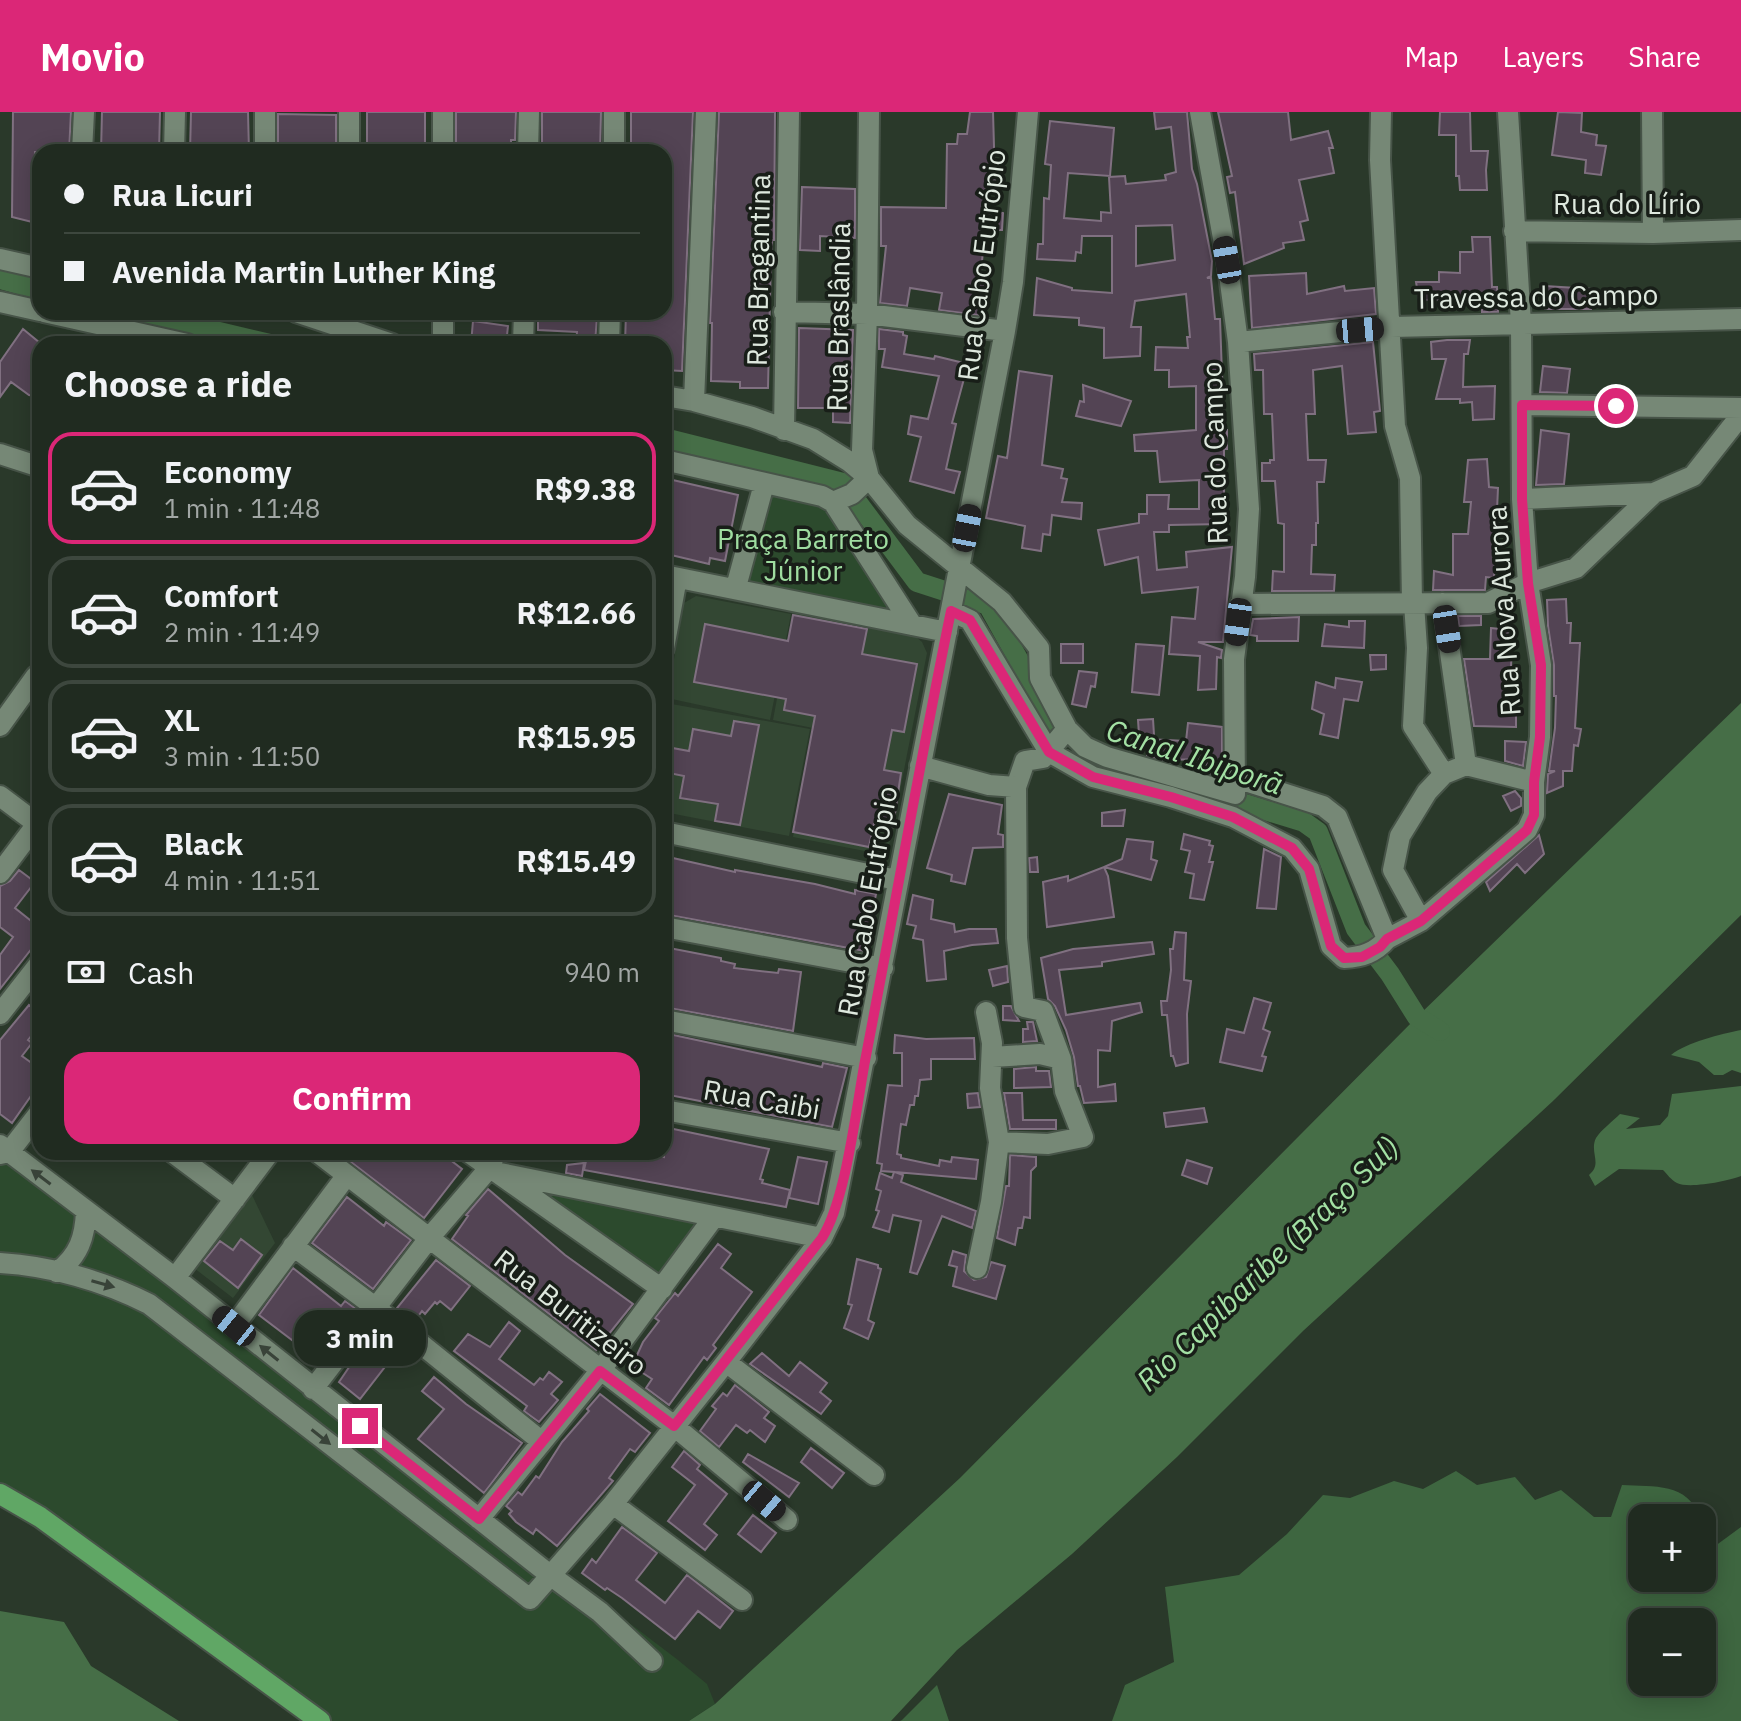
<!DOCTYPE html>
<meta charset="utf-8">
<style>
body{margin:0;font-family:"IBM Plex Sans",sans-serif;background:#283329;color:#f1f3f6;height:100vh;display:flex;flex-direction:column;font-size:30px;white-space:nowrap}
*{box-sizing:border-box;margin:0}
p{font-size:26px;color:#a2a7a5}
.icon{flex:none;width:44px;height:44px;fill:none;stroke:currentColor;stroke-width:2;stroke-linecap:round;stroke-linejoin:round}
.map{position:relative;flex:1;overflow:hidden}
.drawer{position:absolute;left:32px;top:224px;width:640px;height:824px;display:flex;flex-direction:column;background:#202b20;border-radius:24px;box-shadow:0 4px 20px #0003,0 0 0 2px #3d473e}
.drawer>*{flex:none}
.hud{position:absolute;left:32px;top:32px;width:640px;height:176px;border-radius:24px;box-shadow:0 4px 20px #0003,0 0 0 2px #3d473e;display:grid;align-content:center;height:176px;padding:0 32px;background:#202b20}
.buttons{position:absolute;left:1628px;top:1392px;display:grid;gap:16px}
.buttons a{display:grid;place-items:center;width:88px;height:88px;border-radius:16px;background:#202b20;box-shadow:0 4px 20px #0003,0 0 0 2px #3d473e;font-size:40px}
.end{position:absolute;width:36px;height:36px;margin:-18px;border:10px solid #db2777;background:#fff;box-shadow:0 0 0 4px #fff}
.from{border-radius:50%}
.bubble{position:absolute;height:56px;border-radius:24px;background:#202b20;box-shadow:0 4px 20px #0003,0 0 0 2px #3d473e;font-size:26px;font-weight:700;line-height:56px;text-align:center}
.car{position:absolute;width:24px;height:48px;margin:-24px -12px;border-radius:10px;box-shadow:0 0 6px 2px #0007;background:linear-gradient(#222 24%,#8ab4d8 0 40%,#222 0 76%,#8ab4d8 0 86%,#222 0)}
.hud b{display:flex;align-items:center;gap:28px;height:76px;font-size:30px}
.hud b+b{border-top:2px solid #3d473e}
.hud i{width:20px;height:20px;background:#f1f3f6}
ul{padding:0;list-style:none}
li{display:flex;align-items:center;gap:24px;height:112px;margin:0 16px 12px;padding:0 16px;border:4px solid #3d473e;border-radius:24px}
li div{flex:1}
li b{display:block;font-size:30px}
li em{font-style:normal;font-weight:700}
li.selected{border-color:#db2777}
li>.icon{width:72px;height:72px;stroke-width:1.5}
h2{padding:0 32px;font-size:36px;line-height:96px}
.pay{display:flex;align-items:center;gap:20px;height:88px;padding:0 32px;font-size:30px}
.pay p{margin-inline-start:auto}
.button{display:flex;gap:16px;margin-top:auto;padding:16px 32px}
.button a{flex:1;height:92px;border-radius:24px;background:#db2777;color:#fff;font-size:32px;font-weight:700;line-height:92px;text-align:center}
header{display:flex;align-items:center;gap:48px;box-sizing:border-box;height:112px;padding:0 40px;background:#db2777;color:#fff}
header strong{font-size:38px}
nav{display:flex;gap:44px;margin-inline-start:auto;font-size:28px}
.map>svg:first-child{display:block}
</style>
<header>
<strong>Movio</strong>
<nav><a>Map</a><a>Layers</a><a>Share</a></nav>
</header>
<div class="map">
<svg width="1741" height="1609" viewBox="0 0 1741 1609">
<rect width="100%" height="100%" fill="#2a392a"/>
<path fill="#334733" d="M696,484L791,502L770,608L667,586L684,491Z
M793,501L916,525L922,530L927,541L889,734L882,740L875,741L793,725L813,616L773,608Z
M666,591L810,617L789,724L664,700V602Z
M252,1083L275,1131L233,1186L194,1156Z"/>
<path fill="#2c4a2d" d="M769,366L827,388L902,510L741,479Z
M0,1033L678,1548L707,1572L715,1592L689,1609H320L0,1382Z
M537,1077L698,1110L658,1165Z"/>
<path fill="#3e6640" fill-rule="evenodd" d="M1456,1359L1477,1373L1515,1365L1535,1388L1561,1378L1594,1405H1611L1622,1373C1654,1375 1688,1370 1700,1406H1642V1466H1702V1411L1711,1437L1741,1415V1609H1112L1125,1573L1174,1550L1165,1475L1239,1463L1287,1422L1323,1383L1350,1386L1394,1369L1423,1377ZM1642,1510H1702V1570H1642Z
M937,1573L949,1609H900L902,1608Z"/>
<path fill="#466e47" d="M1741,591V803L1553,989L1303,1219L1177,1345L1072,1442L957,1538L891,1609H689L715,1592L960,1366L1417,905Z
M1741,918V961L1732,958L1723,963H1714L1699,950L1671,943C1687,930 1721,922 1741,918Z
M1741,974V1064C1728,1069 1689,1077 1677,1071C1671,1068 1667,1062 1663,1058L1619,1057L1595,1074L1589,1063C1603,1052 1589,1040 1596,1026C1601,1018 1613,1009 1620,1002L1640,1006L1626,1017L1660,1013L1668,1004L1672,982Z
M0,1499L64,1510L91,1554L179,1609H0Z"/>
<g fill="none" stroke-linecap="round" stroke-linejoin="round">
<path stroke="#466e47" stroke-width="20" d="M0,167L40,178
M135,200L270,232
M664,326L843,371L917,470L988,493L1055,613
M1216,683L1304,710L1318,720L1356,817L1390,862L1417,905L1440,919"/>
</g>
<path fill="#534454" stroke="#807081" stroke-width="2" fill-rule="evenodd" d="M13,0H71L69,40H35L34,77H40V112L12,105Z
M102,0H160L159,40H101Z
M191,0H248L249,40H190Z
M367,0H425V40H367Z
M456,0H516L515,28H511V40H456Z
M542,0H601L600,40H542Z
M631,0H693L682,259L664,258V232H625L626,200H664V40H631Z
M719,0H775L774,128H772L771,143L768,276H740V270L711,269L712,211H710Z
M970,0H993L995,69H986L985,98L1003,101L1002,118H985L980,170L985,171L978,203L939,198L942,181L910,176L907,194L880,191L886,134H881V95L946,96L947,32H957L958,22H967Z
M1154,0H1187L1192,57L1197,72L1212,149L1211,164L1207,166H1211L1215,207H1220L1224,318H1227V337H1224V412L1169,413V420H1154L1157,458L1187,455L1186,440L1232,435L1223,530H1198L1222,538L1221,546L1217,545L1216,577L1198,578L1200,544L1169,542L1172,505L1195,507L1198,475L1142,481L1138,445L1105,453L1098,418L1139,411V402H1147V383H1169L1168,397H1199V368L1160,370L1157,339H1135L1134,323L1196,318V274L1169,275V258H1155L1156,235L1188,236L1187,225H1190L1186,182L1135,189L1131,215H1141L1140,244L1104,246V216L1079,213V206L1034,203L1037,166L1072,176V178L1112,181V124H1082L1081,141L1076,140L1075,149L1037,147L1038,132H1043L1044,86L1049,87L1051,53L1045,52L1050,9L1114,16L1110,64L1068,61L1064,106L1101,109V100L1111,101L1109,65L1125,64L1126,72L1166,68L1165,63L1176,60L1171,15L1156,17ZM1172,113L1175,148L1136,154V114Z
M1218,0H1288L1291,28L1328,19L1333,36H1329L1334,61L1299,68L1308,108L1300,110L1304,128L1283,131L1284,136L1244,152L1235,80L1230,81L1227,65L1232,64Z
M1440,0H1470L1471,39H1488L1486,58L1487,78H1460L1459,64H1456V23H1439Z
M1558,0L1582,1L1581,20L1597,23L1596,33L1606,34L1601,63L1585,61L1586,48L1552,43Z
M278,2L336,3V40H278Z
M802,75L855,77V126L820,124V139L800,138Z
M1472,125H1490L1492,175H1497L1498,200H1482V187L1419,188L1416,170H1439V160L1460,161V140H1473Z
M1306,161L1307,182L1344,174L1345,179L1374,176L1376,202L1252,216L1249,164Z
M1545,174L1592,177L1591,197H1545Z
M538,204H597L595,232H576L577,220L538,218Z
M473,209L508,214L506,232H471Z
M799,216L853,218L850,311L833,310V296H798Z
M23,217L40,231V285L29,283L11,270L0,285V250Z
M879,217L903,220V223L907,224L904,242L934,247L935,244L968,252L952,311L956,312L946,357L960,360L954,381L910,369L921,325L908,322L911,304L928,307L939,264L882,255L885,237H879Z
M1447,228H1470L1468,242H1464L1463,275L1495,274L1494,307L1473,308L1472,290L1460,291V287H1436L1446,247H1432L1431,230Z
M1373,230L1380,299L1374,300L1376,320L1348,322L1342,254L1313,258L1315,302H1306L1308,348H1326L1324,370H1317L1318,411H1316V433H1312L1311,462L1335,463L1334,479H1272L1273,459L1284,460V412L1278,411L1275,369H1262V351H1270V348H1274L1272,302H1264L1263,258H1255L1254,242Z
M1543,254L1570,257L1567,281L1540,280Z
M1019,259L1052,264L1042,353L1063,357L1061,366L1067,367L1062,390L1082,391L1081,407L1052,403L1050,423L1043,422L1041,439L1022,436L1025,414L986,406L998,344L1007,346Z
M1083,273L1131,289L1121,314L1076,304L1080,289L1084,290Z
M1541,318L1569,322L1564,372L1536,373Z
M1487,347L1489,375L1498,376L1494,466L1486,465L1485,478H1433L1434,459L1453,463V422H1468L1471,390H1464L1468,348Z
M664,366L738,383L725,449L710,446L709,452L671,443L672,440L664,438Z
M1566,487L1567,511H1571L1570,531H1580L1575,616L1581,617L1578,634L1574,633L1572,659H1563V674L1547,681L1548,662L1555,659H1549L1555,616L1556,584H1554V553L1548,514L1547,488Z
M793,503L867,517L862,542L917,552L904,620L892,618L884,658L901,661L893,715L874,712L869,735L793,720L815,604L784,598L786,587L694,570L705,512L788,529Z
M1458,504H1481V513L1459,514Z
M1299,505L1298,529H1257V524L1250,523L1253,507Z
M1349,509H1365L1364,536L1322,534L1325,512L1349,515Z
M1491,516L1508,518L1506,535L1512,537L1510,571H1516V615L1474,614L1464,547H1490Z
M1061,532H1083V551H1061Z
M1136,532L1164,534L1159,583L1132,580Z
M1370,543H1386V557L1371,558Z
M1079,559L1097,561L1095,575L1091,574L1086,595L1072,592Z
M1336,566L1362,570L1358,589L1344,587L1338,626L1320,622L1324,602L1312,597L1316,570L1335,576Z
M1153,607L1154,623H1139L1138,608Z
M734,609L759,613L740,713L715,709L718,692L680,686L684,664L664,660L667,635L689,639L693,617L731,624Z
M1188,611L1222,615V665L1206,660L1207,647L1163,648L1147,643L1148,627L1186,629Z
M1505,629L1526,630L1523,654L1505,649Z
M1515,679L1521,686V694L1511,699L1503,684Z
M949,682L1002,693L998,722L1003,723V735L973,736L965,772L951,769L952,763L927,756Z
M1125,698L1123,714H1102V701Z
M1184,722L1210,729L1209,733L1213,734L1209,750H1213L1204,788L1190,786L1194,762L1185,760L1190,739L1181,737Z
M1539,723L1544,742L1525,761L1517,752L1490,779L1486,770Z
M1127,727L1153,730L1151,747L1157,749L1151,768L1104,755L1122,747Z
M1264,737L1281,745L1276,797L1257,796Z
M664,744L735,760V758L815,772L855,782V778L876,782L865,839L664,802Z
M1037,745L1038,760H1030L1029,746Z
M1104,755L1108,764L1114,805L1047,815L1043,770L1068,764V769Z
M19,758L35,770L15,796L40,816V826L0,877V843L13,825L0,815V774L10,769Z
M913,783L933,788L931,807L954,812L955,820L969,817H996L998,831L972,833L944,839L946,867L927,869L923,828L913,826L916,814L907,812Z
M1175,820L1186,821L1184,868L1191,869L1187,902L1188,951L1176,954L1173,944H1171L1167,903H1162L1161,889H1167L1171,858L1170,837H1173Z
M1152,830L1154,842L1102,850V854L1059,858L1066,903L1140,891L1142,900L1112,909L1110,939L1098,938V975L1115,972L1116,989L1084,991L1080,974H1078L1074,945L1066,918L1055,894L1048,887L1041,846L1073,837Z
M664,835L721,846V849L735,852L734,856L778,861L779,857L801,860L793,919L664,895Z
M1007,854L1008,870L993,874L989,858Z
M1254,886L1271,891L1263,917L1270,920L1262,944L1266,945L1262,959L1220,950L1227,917L1244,921Z
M29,893L40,902V913L28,928L32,931L22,944L40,957V971L12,1011L0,1002V928Z
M1003,894H1011L1019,909L1003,908Z
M1027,910H1033L1037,929L1023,930V917H1028Z
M664,921L822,955L823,951L847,956L832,1015L664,982Z
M895,923L926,927L974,926L975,947H931V967L920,968L918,984H915L914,993H910L906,1013L901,1012L897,1042L901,1043V1046L939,1054L940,1048L951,1050L952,1045L978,1048L976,1067L895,1060L903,1063L901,1070L976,1099L972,1116L942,1104L917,1162L910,1160L921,1109L893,1103L889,1120L873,1115L879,1099L876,1098L881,1079L876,1077L880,1061L892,1066L894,1060L881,1059L882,1052L877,1051L888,973L902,974V941H894Z
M1036,955V959H1049L1051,975L1014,976V957Z
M978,981L980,995L968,996L967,982Z
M1004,981H1022L1023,1008H1056V1017H1010Z
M1204,996L1207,1010L1166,1015L1164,1001Z
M664,1015L769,1037L760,1067L763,1068L762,1071L790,1078L786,1095L584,1058L588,1040H628L664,1045Z
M338,1040H440L462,1057L424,1106Z
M1010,1043L1036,1045V1054L1031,1059L1030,1106L1024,1105L1022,1116H1018L1015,1133L997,1126L1006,1074H1009Z
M798,1045L827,1050L818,1092L789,1086Z
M1187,1048L1212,1056L1207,1072L1182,1063Z
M584,1051L582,1064L566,1061L567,1053Z
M488,1077L565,1143L633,1192L596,1238L452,1127L468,1104L466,1103Z
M347,1085L384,1114L386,1110L411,1128L373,1177L312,1131Z
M241,1127L262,1143L238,1176L204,1149L220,1129L233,1138Z
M718,1132L731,1142L721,1156L752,1180L713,1233L716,1236L707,1248L704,1245L669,1293L646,1276L652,1267L632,1254L643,1230L659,1209L655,1206L675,1181L678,1184Z
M953,1139L966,1143L964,1159L974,1168L986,1165L991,1150L1005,1154L996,1187L953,1174L957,1155L949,1153Z
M857,1147L878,1153V1156L881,1157L868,1208L874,1211L868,1227L844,1216L852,1193L848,1192Z
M436,1148L470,1174L451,1198L440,1189L437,1192L435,1190L425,1202L422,1199L414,1210L397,1196Z
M293,1156L341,1194L345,1189L356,1197L315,1252L302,1243L305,1238L259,1203Z
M509,1210L520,1219L499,1247L534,1273L540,1266L543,1268L549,1260L562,1270L551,1282L558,1288L539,1310L524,1299L527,1294L454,1239L468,1222L490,1235Z
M382,1217L399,1231L398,1238L360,1287L339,1270L358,1242L360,1244Z
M762,1241L789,1264L800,1250L827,1271L820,1280L831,1289L821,1302L750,1252Z
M434,1265L466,1292L522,1331L484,1381L418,1327L444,1297L422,1279Z
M735,1273L769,1300L764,1306L775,1314L765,1330L750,1318L747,1321L736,1313L719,1335L700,1319L716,1297L712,1294L723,1281L727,1284Z
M600,1282L650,1321L635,1340L630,1337L609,1366L613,1369L557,1434L536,1417L533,1422L516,1410L509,1402L512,1399L506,1394L518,1380L522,1383L536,1364L539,1366L562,1330L589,1299L587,1297Z
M811,1336L844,1361L832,1376L801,1350Z
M684,1339L700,1353L697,1357L727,1382L704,1412L717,1423L705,1438L668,1409L695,1373L672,1355Z
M748,1342L799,1371L789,1385L743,1350Z
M753,1403L776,1421L761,1440L738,1422Z
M622,1415L657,1441L636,1468L665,1491L687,1463L733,1499L720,1516L698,1499L675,1527L622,1486L607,1476L605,1478L582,1461L592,1447L596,1451Z"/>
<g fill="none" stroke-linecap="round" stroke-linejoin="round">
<g stroke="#475448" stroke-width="24">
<path id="minor" d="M265,0V40
M443,0V40
M1381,0L1380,48L1395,314L1410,366L1412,491
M1652,0L1653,121
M82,40L84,0
M174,40L175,0
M349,40V0
M528,40L529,0
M614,40V0
M1514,119L1653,121L1741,118
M0,147L40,156
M0,190L40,199
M44,200L187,232
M296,200L392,232
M443,200V232
M784,200L867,202L1005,219
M1238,230L1391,215L1741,207
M523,232L524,200
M609,232L610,200
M664,284L694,289L752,305L813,327L850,350L869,366L907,413L1002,490L1039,536L1040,566L1067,617L1043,646L1025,649L1016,675L1017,826L1024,895L1043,899L1061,947L1065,979L1083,1025L1048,1032L999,1030
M694,289L706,0
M1522,293L1741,296
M784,318L789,0
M0,342L40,355
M664,348L822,384L833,390L912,513
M1522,387L1654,381
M833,390L852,382L869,366L862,338L867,202L869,0
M664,463L947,520
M736,475L764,372
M1414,491L1417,536L1413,614L1444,662
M1443,491L1466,653
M1240,492L1488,491L1528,471L1576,456L1654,381L1693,364L1741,303
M951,499L970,508L1049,640L1093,665L1171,685L1233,705L1292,736L1309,757L1331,834L1344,846C1362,845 1375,841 1387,827L1337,705L1323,694L1236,666
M664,536L677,466
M0,614L36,564
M1067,617L1085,635L1107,645L1235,682L1234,547L1245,465L1249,397L1238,230L1227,148L1200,0
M920,654L989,673L1016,675
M0,684L40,714
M664,720L897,768
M0,761L40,708
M1421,809L1393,758L1400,724L1427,680L1444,662L1466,653L1534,670
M664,815L883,856
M1387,827L1421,809L1527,718L1534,703V670L1540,625L1541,553L1528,471L1522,387L1521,212L1508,0
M0,902L40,851
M664,908L866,946
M992,945L1040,942L1061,947
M664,998L850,1031
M0,1033L175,1166L550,1463L600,1500L652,1549
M172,1040L235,1087
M317,1040L674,1314L787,1408
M468,1040L662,1177
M0,1042L9,1040L40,1000
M500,1061L822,1126
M293,1134L375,1195L541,1329
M0,1151C51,1154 104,1169 149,1192L530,1487L613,1392L726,1250L822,1126L834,1101L1005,219L1013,170L1028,0
M977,1156L991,1090L999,1030L990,976L992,931L986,900
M57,1160C79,1144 85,1125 86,1099
M175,1166L270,1040
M234,1214L347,1063
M726,1250L874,1363
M313,1277L430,1125L491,1054L495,1040
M613,1392L742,1488
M479,1407L600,1259L714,1105"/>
</g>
<g stroke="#475448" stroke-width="24">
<path id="major" d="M0,1382L40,1405L320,1609"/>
</g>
<use href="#minor" stroke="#768876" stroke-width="20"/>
<use href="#major" stroke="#60a765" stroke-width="20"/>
</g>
<defs><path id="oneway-solid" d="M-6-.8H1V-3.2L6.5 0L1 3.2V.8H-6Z" transform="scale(2)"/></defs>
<g fill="#394339">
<use href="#oneway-solid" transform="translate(41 1065) rotate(-143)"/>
<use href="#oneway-solid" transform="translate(103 1172) rotate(16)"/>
<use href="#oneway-solid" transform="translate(269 1241) rotate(-141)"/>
<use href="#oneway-solid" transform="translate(321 1325) rotate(38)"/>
</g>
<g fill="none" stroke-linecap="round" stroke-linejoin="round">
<path stroke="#db2777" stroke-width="10" d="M360,1314L479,1407L600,1259L674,1314L822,1126C846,1088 856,997 865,949C894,799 920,649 951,499L970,508L1049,640L1093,665L1171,685L1233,705L1292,736L1309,757L1331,834L1344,846L1362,845L1380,835L1387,827L1421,809L1527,718L1534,703V670L1540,625L1541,553L1528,471L1522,387V293L1616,294"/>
</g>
<g text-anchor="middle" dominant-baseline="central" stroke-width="7" stroke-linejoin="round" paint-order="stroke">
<g font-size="28" fill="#dee8de" stroke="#181e18">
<text x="1627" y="91">Rua do Lírio</text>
<text transform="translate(981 153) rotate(-83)">Rua Cabo Eutrópio</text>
<text transform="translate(758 158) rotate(-89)">Rua Bragantina</text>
<text transform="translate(1536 184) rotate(-1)">Travessa do Campo</text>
<text transform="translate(838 205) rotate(-89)">Rua Braslândia</text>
<text transform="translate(1214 341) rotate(-92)">Rua do Campo</text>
<text transform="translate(1503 499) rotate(-94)">Rua Nova Aurora</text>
<text transform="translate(867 789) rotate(-80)">Rua Cabo Eutrópio</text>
<text transform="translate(762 987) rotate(10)">Rua Caibi</text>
<text transform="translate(571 1200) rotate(38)">Rua Buritizeiro</text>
</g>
<g font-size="28" fill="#9fdda0" stroke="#181e18">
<text x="803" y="426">Praça Barreto<tspan x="803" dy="32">Júnior</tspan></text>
</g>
<g font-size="30" font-style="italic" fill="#a3e1a4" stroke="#181e18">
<text transform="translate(1195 644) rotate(18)">Canal Ibiporã</text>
<text transform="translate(1267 1151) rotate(-44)">Rio Capibaribe (Braço Sul)</text>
</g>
</g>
</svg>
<div class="buttons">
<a>+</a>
<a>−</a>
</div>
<i class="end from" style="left:1616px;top:294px"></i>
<i class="end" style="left:360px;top:1314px"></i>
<div class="bubble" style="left:294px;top:1198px;width:132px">3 min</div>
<i class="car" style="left:1227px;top:148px;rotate:350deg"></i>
<i class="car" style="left:1360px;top:218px;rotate:85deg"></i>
<i class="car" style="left:967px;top:416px;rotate:11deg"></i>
<i class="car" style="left:1238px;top:510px;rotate:188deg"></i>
<i class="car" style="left:1447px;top:517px;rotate:171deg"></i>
<i class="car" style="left:234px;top:1214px;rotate:309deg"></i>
<i class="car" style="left:764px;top:1389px;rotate:130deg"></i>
<div class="hud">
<b><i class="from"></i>Rua Licuri</b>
<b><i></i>Avenida Martin Luther King</b>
</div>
<section class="drawer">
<h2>Choose a ride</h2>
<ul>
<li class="selected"><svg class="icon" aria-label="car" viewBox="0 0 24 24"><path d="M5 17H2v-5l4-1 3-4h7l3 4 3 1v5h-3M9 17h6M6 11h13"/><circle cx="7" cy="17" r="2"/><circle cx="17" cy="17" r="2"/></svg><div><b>Economy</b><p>1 min · 11:48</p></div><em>R$9.38</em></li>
<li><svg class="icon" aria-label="car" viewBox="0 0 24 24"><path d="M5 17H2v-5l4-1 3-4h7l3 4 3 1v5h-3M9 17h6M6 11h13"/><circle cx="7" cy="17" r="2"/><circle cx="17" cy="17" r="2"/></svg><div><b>Comfort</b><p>2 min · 11:49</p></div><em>R$12.66</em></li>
<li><svg class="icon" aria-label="car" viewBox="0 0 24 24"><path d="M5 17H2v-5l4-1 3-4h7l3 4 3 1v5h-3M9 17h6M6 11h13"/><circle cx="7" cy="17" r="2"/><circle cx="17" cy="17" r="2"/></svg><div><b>XL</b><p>3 min · 11:50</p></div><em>R$15.95</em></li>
<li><svg class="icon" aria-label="car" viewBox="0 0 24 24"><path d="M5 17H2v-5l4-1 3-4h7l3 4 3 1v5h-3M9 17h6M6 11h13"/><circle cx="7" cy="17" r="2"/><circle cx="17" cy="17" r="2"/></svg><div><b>Black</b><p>4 min · 11:51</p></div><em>R$15.49</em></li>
</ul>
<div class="pay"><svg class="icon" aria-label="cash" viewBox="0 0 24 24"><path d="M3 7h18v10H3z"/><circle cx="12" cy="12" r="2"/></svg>Cash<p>940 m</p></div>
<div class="button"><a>Confirm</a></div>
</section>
</div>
